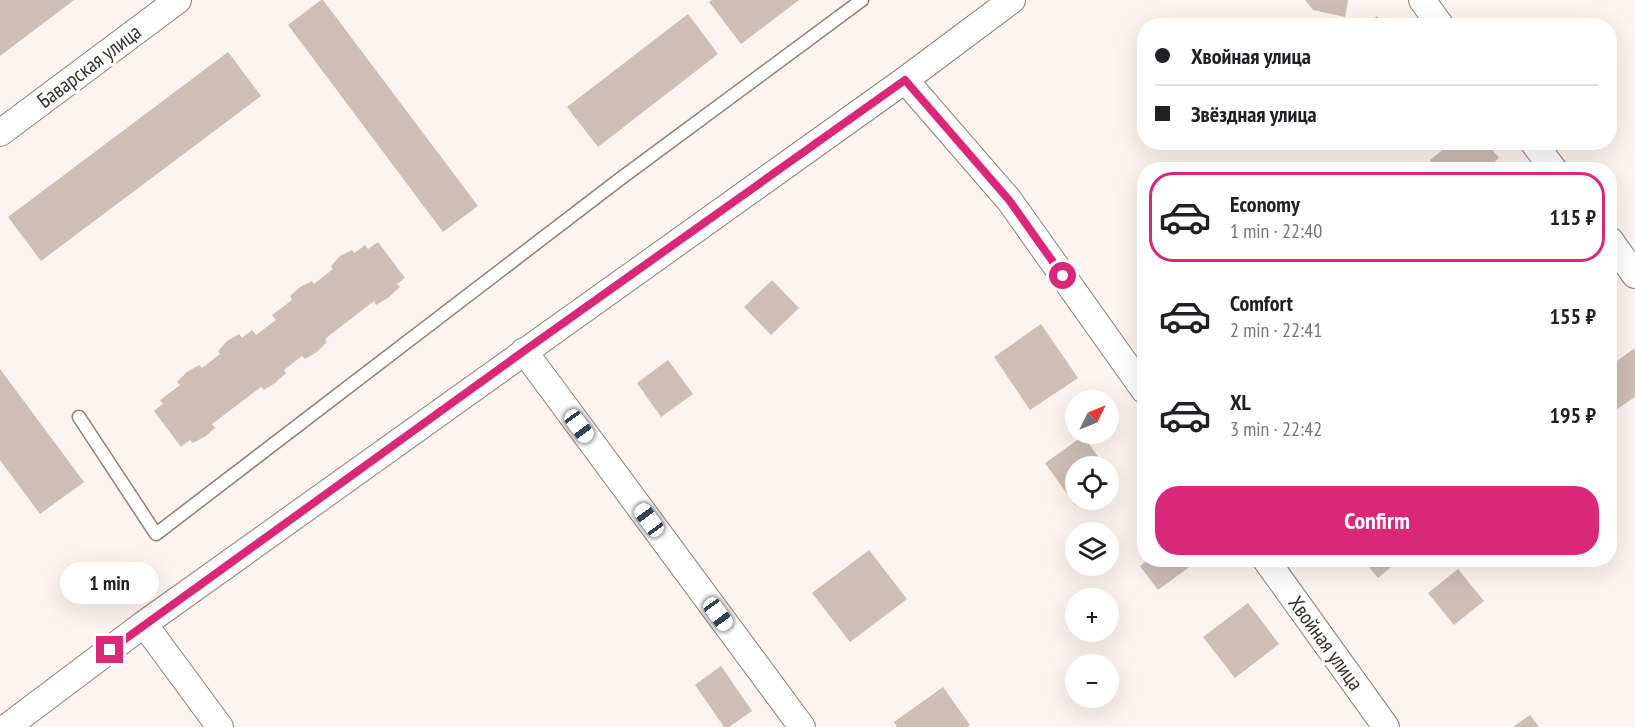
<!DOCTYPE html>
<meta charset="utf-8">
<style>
body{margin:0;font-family:"PT Sans Narrow",sans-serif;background:#f2f2f2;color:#202124;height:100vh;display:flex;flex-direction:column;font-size:22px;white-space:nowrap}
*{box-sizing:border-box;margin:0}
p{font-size:20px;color:#757577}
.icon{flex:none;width:33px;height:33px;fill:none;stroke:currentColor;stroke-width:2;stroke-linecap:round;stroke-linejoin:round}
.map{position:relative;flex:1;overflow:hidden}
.side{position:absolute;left:1137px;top:162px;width:480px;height:405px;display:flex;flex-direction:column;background:#fff;border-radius:24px;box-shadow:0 6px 24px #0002}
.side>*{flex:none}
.banner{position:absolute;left:1137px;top:18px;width:480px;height:132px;border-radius:24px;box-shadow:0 6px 24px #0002;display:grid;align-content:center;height:132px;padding:0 18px;background:#fff}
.needle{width:39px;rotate:47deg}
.fabs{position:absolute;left:1065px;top:390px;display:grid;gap:12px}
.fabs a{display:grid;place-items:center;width:54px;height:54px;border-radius:50%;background:#fff;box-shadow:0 6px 24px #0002;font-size:30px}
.end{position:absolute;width:27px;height:27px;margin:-14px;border:8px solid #db2777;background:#fff;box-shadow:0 0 0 3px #fff}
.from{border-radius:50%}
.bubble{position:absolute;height:42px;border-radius:21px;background:#fff;box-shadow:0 6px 24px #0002;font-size:20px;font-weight:600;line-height:42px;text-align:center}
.car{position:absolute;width:18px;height:36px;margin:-18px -9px;border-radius:8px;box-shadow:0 0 4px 2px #0007;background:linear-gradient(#fff 24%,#345 0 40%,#fff 0 76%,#345 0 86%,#fff 0)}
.banner b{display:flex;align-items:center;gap:21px;height:57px;font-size:22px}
.banner b+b{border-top:2px solid #e0e0e0}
.banner i{width:15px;height:15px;background:#202124}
ul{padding:10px 0 0;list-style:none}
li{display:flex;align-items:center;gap:18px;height:90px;margin:0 12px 9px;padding:0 6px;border:3px solid transparent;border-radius:24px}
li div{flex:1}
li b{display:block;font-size:22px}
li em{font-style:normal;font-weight:600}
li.selected{border-color:#db2777}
li>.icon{width:54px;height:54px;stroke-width:1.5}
.action{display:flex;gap:12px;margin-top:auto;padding:12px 18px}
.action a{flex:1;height:69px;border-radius:24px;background:#db2777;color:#fff;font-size:24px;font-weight:600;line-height:69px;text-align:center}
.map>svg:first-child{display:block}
</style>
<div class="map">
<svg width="1635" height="727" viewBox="0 0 1635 727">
<rect width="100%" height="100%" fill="#fef4ef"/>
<path fill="#cebeb5" d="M0,0H74L0,56Z
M321,0H323L478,206L443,232L288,25Z
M712,0H799L741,44L709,2Z
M1305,0H1348L1345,17L1313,10Z
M688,14L718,54L598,147L567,107Z
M1377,16L1384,26H1365Z
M228,52L261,96L41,261L8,217Z
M1453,142H1486L1499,158L1485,170H1437L1430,160Z
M378,242L405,278L397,284L400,287L388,298L376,305L374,301L325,339L327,342L317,352L305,359L302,356L284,370L286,373L275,383L264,390L261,387L212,424L215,428L206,436L193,443L190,440L181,447L154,411L163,404L160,400L180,385L177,382L187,372L199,365L202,368L220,354L218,351L227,341L239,334L242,338L252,330L256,335L276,320L272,315L292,300L290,296L300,287L312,281L314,284L333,269L331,266L340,256L352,250L354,253L365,245L368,249Z
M772,280L799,308L771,335L744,307Z
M1041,324L1078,378L1030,410L994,357Z
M1635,348V397L1613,412L1610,407V366Z
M668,360L693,394L661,417L637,383Z
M0,369L84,482L40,514L0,460Z
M1083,436L1105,466H1076V500H1083L1075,505L1045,463Z
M869,550L907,599L850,642L812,593Z
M1148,560H1199L1158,590L1140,566Z
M1363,560H1400L1378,578Z
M1458,569L1484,601L1454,625L1428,593Z
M1248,603L1279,644L1235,678L1203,637Z
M721,666L752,711L729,727H724L695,685Z
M943,687L970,725L967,727H897L894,722Z
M1530,715L1539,727H1513Z"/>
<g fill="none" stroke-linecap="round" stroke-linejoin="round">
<g stroke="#8f8078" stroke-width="15">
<path id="service" d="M79,417L156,534L620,179L862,0"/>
</g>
<g stroke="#8f8078" stroke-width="28">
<path id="minor" d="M1422,0L1441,26
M905,80L1009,200L1144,390
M0,133L178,0
M1533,142L1554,170
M1610,240L1635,275
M524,351L802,727
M1266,560L1386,727
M144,624L220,727
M7,727L144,624L905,80L1012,0"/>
</g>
<use href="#service" stroke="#fff" stroke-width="12"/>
<use href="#minor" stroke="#fff" stroke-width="26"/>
</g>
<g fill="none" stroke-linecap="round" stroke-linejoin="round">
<path stroke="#db2777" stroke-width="8" d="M110,650L524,351L905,80L1009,200L1063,276"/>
</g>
<g text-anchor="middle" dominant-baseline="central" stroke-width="6" stroke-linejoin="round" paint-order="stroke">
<g font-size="21" fill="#36302d" stroke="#fff">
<text transform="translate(89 66) rotate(-37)">Баварская улица</text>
<text transform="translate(1326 643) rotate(54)">Хвойная улица</text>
</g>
</g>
</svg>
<div class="fabs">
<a><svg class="needle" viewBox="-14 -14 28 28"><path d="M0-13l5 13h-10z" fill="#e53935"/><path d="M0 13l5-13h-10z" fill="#757577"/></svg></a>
<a><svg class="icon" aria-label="locate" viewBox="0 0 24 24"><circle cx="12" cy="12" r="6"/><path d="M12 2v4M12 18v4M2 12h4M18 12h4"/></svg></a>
<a><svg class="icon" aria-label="layers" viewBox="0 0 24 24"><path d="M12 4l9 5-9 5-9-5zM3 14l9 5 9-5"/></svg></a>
<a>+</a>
<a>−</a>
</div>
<i class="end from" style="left:1063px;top:276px"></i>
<i class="end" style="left:110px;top:650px"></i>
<div class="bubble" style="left:60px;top:562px;width:99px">1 min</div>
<i class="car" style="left:579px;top:426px;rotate:144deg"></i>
<i class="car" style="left:649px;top:520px;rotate:324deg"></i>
<i class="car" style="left:718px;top:614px;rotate:144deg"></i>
<div class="banner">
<b><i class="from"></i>Хвойная улица</b>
<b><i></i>Звёздная улица</b>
</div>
<section class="side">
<ul>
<li class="selected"><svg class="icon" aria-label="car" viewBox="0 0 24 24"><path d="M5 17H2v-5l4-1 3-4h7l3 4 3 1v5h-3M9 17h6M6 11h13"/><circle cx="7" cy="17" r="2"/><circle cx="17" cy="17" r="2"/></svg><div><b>Economy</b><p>1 min · 22:40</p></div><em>115 ₽</em></li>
<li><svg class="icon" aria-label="car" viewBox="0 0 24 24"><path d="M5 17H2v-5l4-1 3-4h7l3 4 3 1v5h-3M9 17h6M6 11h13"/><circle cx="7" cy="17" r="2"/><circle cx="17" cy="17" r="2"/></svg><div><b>Comfort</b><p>2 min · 22:41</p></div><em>155 ₽</em></li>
<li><svg class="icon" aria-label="car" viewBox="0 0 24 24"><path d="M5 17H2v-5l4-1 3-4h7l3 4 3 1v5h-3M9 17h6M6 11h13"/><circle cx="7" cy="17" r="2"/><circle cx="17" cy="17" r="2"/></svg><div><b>XL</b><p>3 min · 22:42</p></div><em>195 ₽</em></li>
</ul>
<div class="action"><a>Confirm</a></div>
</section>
</div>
